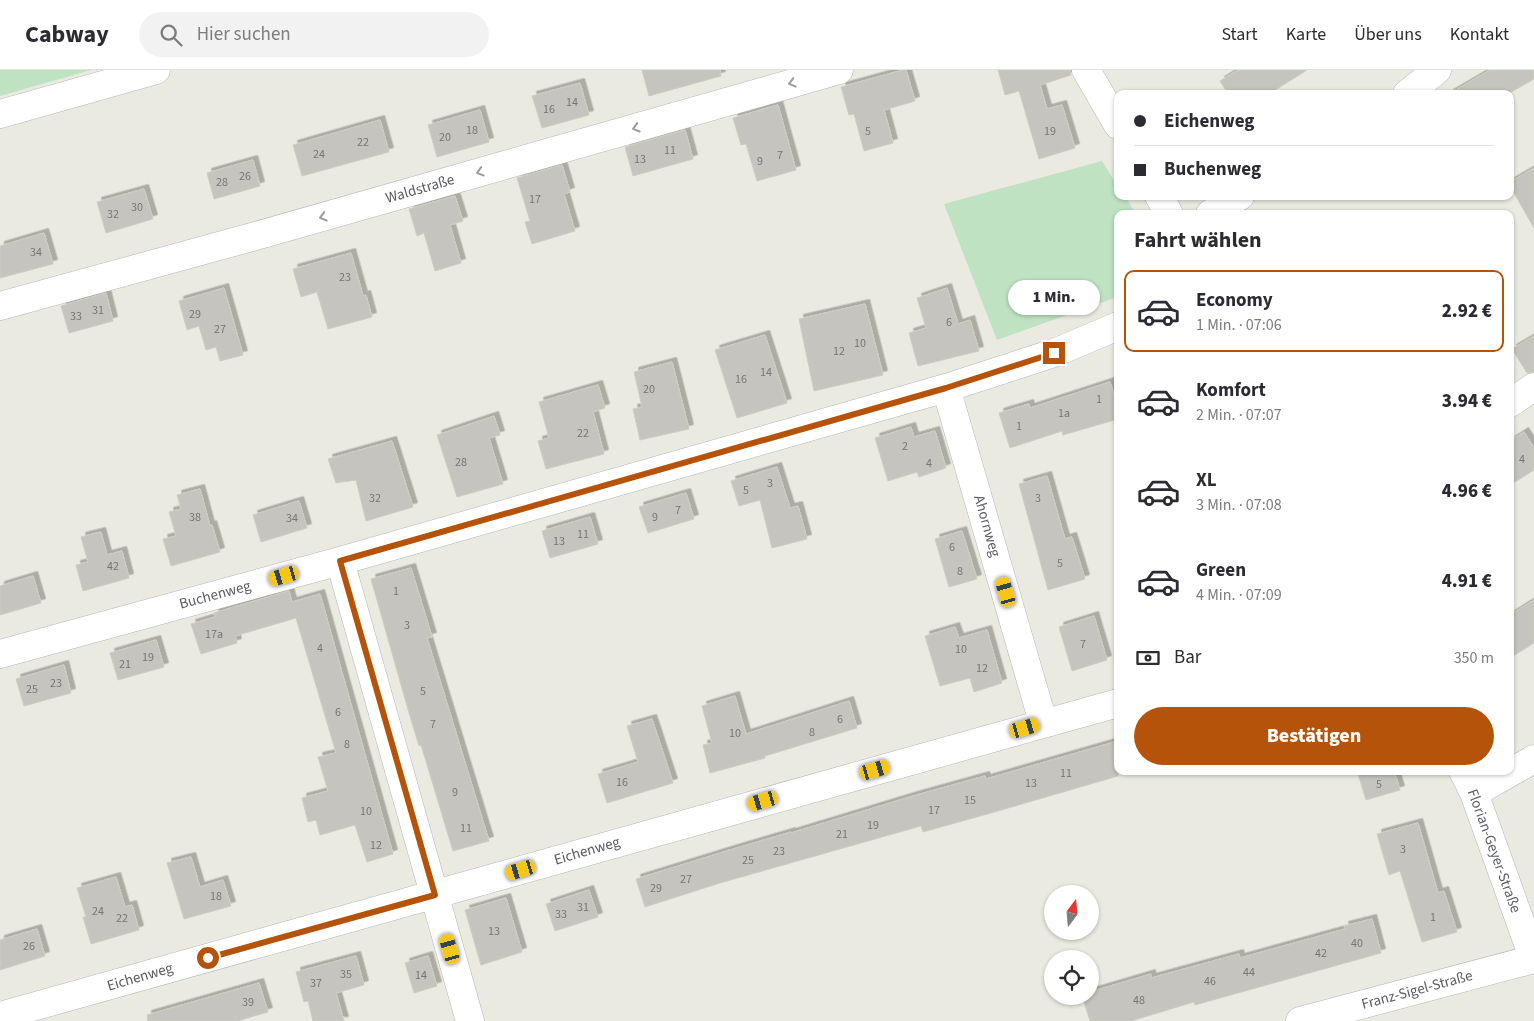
<!DOCTYPE html>
<html lang="de">
<meta charset="utf-8">
<style>
body{margin:0;font-family:"Source Sans 3",sans-serif;background:#f2f2f3;color:#2b2b33;height:100vh;display:flex;flex-direction:column;font-size:19px;white-space:nowrap}
*{box-sizing:border-box;margin:0}
p{font-size:16px;color:#7c7c81}
.icon{flex:none;width:28px;height:28px;fill:none;stroke:currentColor;stroke-width:2;stroke-linecap:round;stroke-linejoin:round}
.map{position:relative;flex:1;overflow:hidden}
.panel{position:absolute;left:1114px;top:140px;width:400px;height:565px;display:flex;flex-direction:column;background:#fff;border-radius:10px;box-shadow:0 1px 4px #0004}
.panel>*{flex:none}
.banner{position:absolute;left:1114px;top:20px;width:400px;height:110px;border-radius:10px;box-shadow:0 1px 4px #0004;display:grid;align-content:center;height:110px;padding:0 20px;background:#fff}
.needle{width:32px;rotate:16deg}
.fabs{position:absolute;left:1044px;top:815px;display:grid;gap:10px}
.fabs a{display:grid;place-items:center;width:55px;height:55px;border-radius:50%;background:#fff;box-shadow:0 1px 4px #0004;font-size:25px}
.end{position:absolute;width:22px;height:22px;margin:-11px;border:6px solid #b45309;background:#fff;box-shadow:0 0 0 2px #fff}
.from{border-radius:50%}
.bubble{position:absolute;height:35px;border-radius:18px;background:#fff;box-shadow:0 1px 4px #0004;font-size:16px;font-weight:800;line-height:35px;text-align:center}
.car{position:absolute;width:15px;height:30px;margin:-15px -8px;border-radius:6px;box-shadow:0 0 4px 1px #0007;background:linear-gradient(#f5c518 24%,#345 0 40%,#f5c518 0 76%,#345 0 86%,#f5c518 0)}
.banner b{display:flex;align-items:center;gap:18px;height:48px;font-size:19px}
.banner b+b{border-top:1px solid #e1e1e2}
.banner i{width:12px;height:12px;background:#2b2b33}
ul{padding:0;list-style:none}
li{display:flex;align-items:center;gap:15px;height:82px;margin:0 10px 8px;padding:0 10px;border:2px solid transparent;border-radius:10px}
li div{flex:1}
li b{display:block;font-size:19px}
li em{font-style:normal;font-weight:800}
li.selected{border-color:#b45309}
li>.icon{width:45px;height:45px;stroke-width:1.5}
h2{padding:0 20px;font-size:22px;line-height:60px}
.pay{display:flex;align-items:center;gap:12px;height:55px;padding:0 20px;font-size:19px}
.pay p{margin-inline-start:auto}
.action{display:flex;gap:10px;margin-top:auto;padding:10px 20px}
.action a{flex:1;height:58px;border-radius:30px;background:#b45309;color:#fff;font-size:20px;font-weight:800;line-height:58px;text-align:center}
header{display:flex;align-items:center;gap:30px;box-sizing:border-box;height:70px;padding:0 25px;background:#fff;border-bottom:1px solid #e1e1e2}
header strong{font-size:24px}
nav{display:flex;gap:28px;margin-inline-start:auto;font-size:18px}
.search{width:350px;height:45px;background:#f2f2f3;display:flex;align-items:center;gap:12px;box-sizing:border-box;padding:0 18px;border-radius:28px;color:#7c7c81;font-size:19px}
.map>svg:first-child{display:block}
</style>
<header>
<strong>Cabway</strong>
<div class="search"><svg class="icon" aria-label="search" viewBox="0 0 24 24"><circle cx="10" cy="10" r="6"/><path d="M15 15l6 6"/></svg>Hier suchen</div>
<nav><a>Start</a><a>Karte</a><a>Über uns</a><a>Kontakt</a></nav>
</header>
<div class="map">
<svg width="1534" height="951" viewBox="0 0 1534 951">
<defs>
<filter id="shadow"><feDropShadow dx="4.5" dy="-4.5" stdDeviation="0" flood-color="#0004"/></filter>
</defs>
<rect width="100%" height="100%" fill="#ebeae1"/>
<path fill="#bee2c2" d="M0,0H91L0,26Z
M1102,91L1117,115L1118,126H1125L1136,144H1118L1117,227L997,270L944,134Z"/>
<path fill="#c6c4be" stroke="#d0ccbf" filter="url(#shadow)" d="M642,0H720L721,6L649,26Z
M903,0H906L915,31L884,40L893,73L864,81L854,44L849,45L841,17Z
M998,0H1070L1071,5L1040,15L1047,39L1062,35L1075,78L1039,89L1019,21L1005,25Z
M1238,0H1307L1269,24H1228L1220,11Z
M1490,0H1534V9L1508,24H1449Z
M580,13L589,45L542,58L532,26Z
M778,35L796,100L757,111L746,74L741,75L733,48Z
M480,40L489,72L437,87L428,55Z
M380,50L389,82L302,106L293,75Z
M685,60L693,89L633,106L625,77Z
M253,90L260,116L214,129L207,103Z
M562,95L570,122L564,124L575,161L532,174L525,152L530,151L517,108Z
M1534,98V158L1510,116V112Z
M144,119L153,149L106,163L97,132Z
M455,126L463,151L450,155L461,193L435,201L424,163L417,166L409,139Z
M44,163L53,194L0,208V176Z
M351,183L363,226L366,225L372,247L328,259L317,222L301,227L293,199Z
M224,218L243,285L220,291L216,277L206,280L199,256L187,260L179,231Z
M947,218L958,254L970,250L979,281L918,296L909,263L926,258L917,228Z
M106,223L113,251L69,263L61,236Z
M865,234L883,305L814,321L799,249Z
M765,265L787,333L737,348L715,280Z
M1534,266V302L1527,303L1512,279Z
M672,292L689,359L640,370L633,339L642,337L634,302Z
M1110,312L1118,337V349L1063,365L1062,361L1010,378L999,343L1029,334L1030,338Z
M598,315L605,338L593,342L604,384L546,399L538,371L549,368L539,332Z
M494,346L500,365L489,368L503,414L457,427L437,365Z
M911,357L914,367L935,361L946,398L919,407L917,402L888,411L875,368Z
M1524,362L1534,378V400L1510,415V371Z
M392,371L413,437L366,451L356,410L336,413L328,389Z
M777,397L790,438L798,436L807,469L772,478L760,430L739,436L731,411Z
M1047,406L1065,469L1072,467L1085,509L1048,520L1019,414Z
M200,419L210,456L212,455L220,482L171,496L163,469L176,466L169,442L181,439L177,425Z
M686,423L694,449L648,463L639,437Z
M299,431L307,458L261,472L253,445Z
M590,447L598,474L550,488L542,461Z
M962,461L977,509L949,517L935,469Z
M101,462L107,485L122,481L129,508L83,521L76,495L88,492L81,467Z
M411,498L432,567L427,568L489,771L453,781L421,675L419,676L409,643L371,509Z
M33,506L41,533L0,545V516Z
M289,521L292,532L320,524L393,784L367,792L355,755L320,765L316,750L308,752L302,728L328,721L318,687L336,683L296,548L235,566L237,573L201,584L191,554L215,547L214,543Z
M1534,530V573L1510,588V545Z
M1094,546L1107,590L1072,601L1059,557Z
M955,557L959,568L987,560L1002,613L974,622L970,608L940,616L925,566Z
M156,570L164,597L118,610L110,583Z
M64,595L71,623L24,636L16,609Z
M735,626L746,664L849,631L857,658L765,686V688L710,703L703,675L712,673L702,636Z
M652,649L673,713L607,733L598,704L638,692L627,656Z
M1118,671V706L991,743L923,762L921,756L720,813L645,837L636,809L730,780L791,762V763L913,726L985,706L986,709Z
M1357,701H1394L1400,720L1366,730Z
M1418,753L1438,823L1444,821L1457,862L1422,872L1400,801L1389,805L1377,764Z
M191,787L200,817L223,810L231,836L184,849L167,793Z
M116,807L125,837L132,835L139,860L91,874L83,847H86L77,818Z
M589,820L598,847L555,861L546,834Z
M506,828L522,882L481,895L465,840Z
M1372,849L1381,883L1195,935L1194,932L1131,951H1090L1082,926H1090V922L1151,904V908L1239,884L1240,888L1345,859L1344,856Z
M37,859L45,886L0,900V870Z
M356,886L364,915L336,923L344,951H313L308,931L304,932L296,902Z
M428,886L437,916L414,923L405,893Z
M259,913L268,942L237,951H148L147,945Z"/>
<g fill="none" stroke-linecap="round" stroke-linejoin="round">
<g stroke="#b3b6bb" stroke-width="29">
<path id="minor" d="M1086,0L1118,55
M1407,24L1437,0
M0,44L156,0
M1159,126L1169,144
M1210,144L1240,126
M0,236L252,167L839,0
M946,318L1043,652
M1510,333L1534,317
M340,491L470,951
M0,584L340,491L946,318L1054,283L1118,256
M1463,701L1474,723L1534,890
M1474,723L1534,689
M0,946L1118,633
M1300,951L1534,889"/>
</g>
<use href="#minor" stroke="#fff" stroke-width="28"/>
</g>
<defs><path id="oneway-chevron" d="M-2-3.5L2.5 0L-2 3.5" fill="none" stroke-width="1.6" stroke-linecap="round" stroke-linejoin="round" transform="scale(1.25)"/></defs>
<g stroke="#9b9da0">
<use href="#oneway-chevron" transform="translate(792 13) rotate(164)"/>
<use href="#oneway-chevron" transform="translate(636 58) rotate(164)"/>
<use href="#oneway-chevron" transform="translate(480 102) rotate(164)"/>
<use href="#oneway-chevron" transform="translate(323 147) rotate(164)"/>
</g>
<g fill="none" stroke-linecap="round" stroke-linejoin="round">
<path stroke="#b45309" stroke-width="6" d="M208,888L435,825L340,491L946,318L1054,283"/>
</g>
<g text-anchor="middle" dominant-baseline="central" stroke-width="4.5" stroke-linejoin="round" paint-order="stroke">
<g font-size="12" fill="#747678">
<text x="572" y="32">14</text>
<text x="549" y="39">16</text>
<text x="472" y="60">18</text>
<text x="868" y="61">5</text>
<text x="1050" y="61">19</text>
<text x="445" y="67">20</text>
<text x="363" y="72">22</text>
<text x="670" y="80">11</text>
<text x="319" y="84">24</text>
<text x="780" y="85">7</text>
<text x="640" y="89">13</text>
<text x="760" y="91">9</text>
<text x="245" y="106">26</text>
<text x="222" y="112">28</text>
<text x="535" y="129">17</text>
<text x="137" y="137">30</text>
<text x="113" y="144">32</text>
<text x="36" y="182">34</text>
<text x="345" y="207">23</text>
<text x="98" y="240">31</text>
<text x="195" y="244">29</text>
<text x="76" y="246">33</text>
<text x="949" y="252">6</text>
<text x="220" y="259">27</text>
<text x="860" y="273">10</text>
<text x="839" y="281">12</text>
<text x="766" y="302">14</text>
<text x="741" y="309">16</text>
<text x="649" y="319">20</text>
<text x="1099" y="329">1</text>
<text x="1064" y="343">1a</text>
<text x="1019" y="356">1</text>
<text x="583" y="363">22</text>
<text x="905" y="376">2</text>
<text x="1522" y="389">4</text>
<text x="461" y="392">28</text>
<text x="929" y="393">4</text>
<text x="770" y="413">3</text>
<text x="746" y="420">5</text>
<text x="375" y="428">32</text>
<text x="1038" y="428">3</text>
<text x="678" y="440">7</text>
<text x="195" y="447">38</text>
<text x="655" y="447">9</text>
<text x="292" y="448">34</text>
<text x="583" y="464">11</text>
<text x="559" y="471">13</text>
<text x="952" y="477">6</text>
<text x="1060" y="493">5</text>
<text x="113" y="496">42</text>
<text x="960" y="501">8</text>
<text x="396" y="521">1</text>
<text x="407" y="555">3</text>
<text x="214" y="564">17a</text>
<text x="1083" y="574">7</text>
<text x="320" y="578">4</text>
<text x="961" y="579">10</text>
<text x="148" y="587">19</text>
<text x="125" y="594">21</text>
<text x="982" y="598">12</text>
<text x="56" y="613">23</text>
<text x="32" y="619">25</text>
<text x="423" y="621">5</text>
<text x="338" y="642">6</text>
<text x="840" y="649">6</text>
<text x="433" y="654">7</text>
<text x="812" y="662">8</text>
<text x="735" y="663">10</text>
<text x="347" y="674">8</text>
<text x="1066" y="703">11</text>
<text x="622" y="712">16</text>
<text x="1031" y="713">13</text>
<text x="1379" y="714">5</text>
<text x="455" y="722">9</text>
<text x="970" y="730">15</text>
<text x="934" y="740">17</text>
<text x="366" y="741">10</text>
<text x="873" y="755">19</text>
<text x="466" y="758">11</text>
<text x="842" y="764">21</text>
<text x="376" y="775">12</text>
<text x="1403" y="779">3</text>
<text x="779" y="781">23</text>
<text x="748" y="790">25</text>
<text x="686" y="809">27</text>
<text x="656" y="818">29</text>
<text x="216" y="826">18</text>
<text x="583" y="837">31</text>
<text x="98" y="841">24</text>
<text x="561" y="844">33</text>
<text x="1433" y="847">1</text>
<text x="122" y="848">22</text>
<text x="494" y="861">13</text>
<text x="1357" y="873">40</text>
<text x="29" y="876">26</text>
<text x="1321" y="883">42</text>
<text x="1249" y="902">44</text>
<text x="346" y="904">35</text>
<text x="421" y="905">14</text>
<text x="1210" y="911">46</text>
<text x="316" y="913">37</text>
<text x="1139" y="930">48</text>
<text x="248" y="932">39</text>
</g>
<g font-size="15" fill="#595c61" stroke="#fff">
<text transform="translate(420 119) rotate(-16)">Waldstraße</text>
<text transform="translate(987 456) rotate(74)">Ahornweg</text>
<text transform="translate(215 525) rotate(-15)">Buchenweg</text>
<text transform="translate(587 781) rotate(-16)">Eichenweg</text>
<text transform="translate(1494 781) rotate(70)">Florian-Geyer-Straße</text>
<text transform="translate(140 907) rotate(-16)">Eichenweg</text>
<text transform="translate(1417 920) rotate(-15)">Franz-Sigel-Straße</text>
</g>
</g>
</svg>
<div class="fabs">
<a><svg class="needle" viewBox="-14 -14 28 28"><path d="M0-13l5 13h-10z" fill="#e53935"/><path d="M0 13l5-13h-10z" fill="#7c7c81"/></svg></a>
<a><svg class="icon" aria-label="locate" viewBox="0 0 24 24"><circle cx="12" cy="12" r="6"/><path d="M12 2v4M12 18v4M2 12h4M18 12h4"/></svg></a>
</div>
<i class="end from" style="left:208px;top:888px"></i>
<i class="end" style="left:1054px;top:283px"></i>
<div class="bubble" style="left:1008px;top:210px;width:92px">1 Min.</div>
<i class="car" style="left:284px;top:506px;rotate:254deg"></i>
<i class="car" style="left:1006px;top:522px;rotate:344deg"></i>
<i class="car" style="left:1025px;top:658px;rotate:74deg"></i>
<i class="car" style="left:875px;top:700px;rotate:74deg"></i>
<i class="car" style="left:763px;top:731px;rotate:254deg"></i>
<i class="car" style="left:521px;top:800px;rotate:253deg"></i>
<i class="car" style="left:450px;top:879px;rotate:344deg"></i>
<div class="banner">
<b><i class="from"></i>Eichenweg</b>
<b><i></i>Buchenweg</b>
</div>
<section class="panel">
<h2>Fahrt wählen</h2>
<ul>
<li class="selected"><svg class="icon" aria-label="car" viewBox="0 0 24 24"><path d="M5 17H2v-5l4-1 3-4h7l3 4 3 1v5h-3M9 17h6M6 11h13"/><circle cx="7" cy="17" r="2"/><circle cx="17" cy="17" r="2"/></svg><div><b>Economy</b><p>1 Min. · 07:06</p></div><em>2.92 €</em></li>
<li><svg class="icon" aria-label="car" viewBox="0 0 24 24"><path d="M5 17H2v-5l4-1 3-4h7l3 4 3 1v5h-3M9 17h6M6 11h13"/><circle cx="7" cy="17" r="2"/><circle cx="17" cy="17" r="2"/></svg><div><b>Komfort</b><p>2 Min. · 07:07</p></div><em>3.94 €</em></li>
<li><svg class="icon" aria-label="car" viewBox="0 0 24 24"><path d="M5 17H2v-5l4-1 3-4h7l3 4 3 1v5h-3M9 17h6M6 11h13"/><circle cx="7" cy="17" r="2"/><circle cx="17" cy="17" r="2"/></svg><div><b>XL</b><p>3 Min. · 07:08</p></div><em>4.96 €</em></li>
<li><svg class="icon" aria-label="car" viewBox="0 0 24 24"><path d="M5 17H2v-5l4-1 3-4h7l3 4 3 1v5h-3M9 17h6M6 11h13"/><circle cx="7" cy="17" r="2"/><circle cx="17" cy="17" r="2"/></svg><div><b>Green</b><p>4 Min. · 07:09</p></div><em>4.91 €</em></li>
</ul>
<div class="pay"><svg class="icon" aria-label="cash" viewBox="0 0 24 24"><path d="M3 7h18v10H3z"/><circle cx="12" cy="12" r="2"/></svg>Bar<p>350 m</p></div>
<div class="action"><a>Bestätigen</a></div>
</section>
</div>
